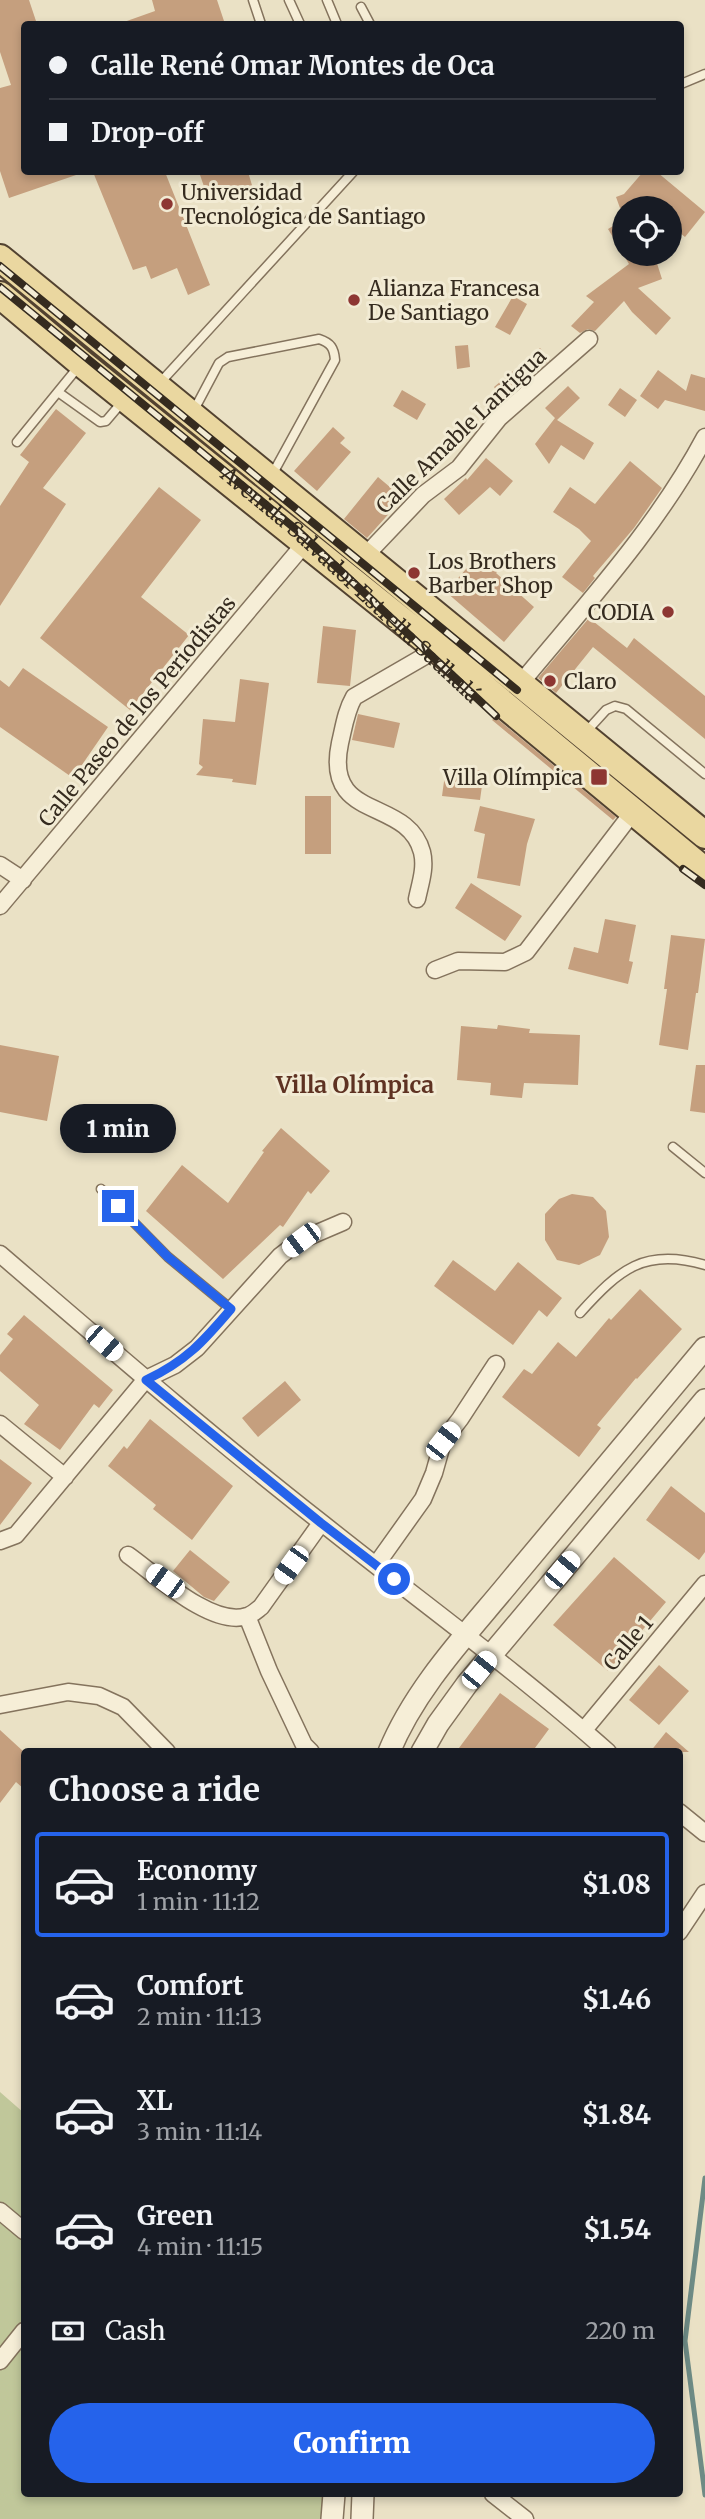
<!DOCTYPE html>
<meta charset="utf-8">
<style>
body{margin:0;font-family:Merriweather,serif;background:#20242c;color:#f1f3f6;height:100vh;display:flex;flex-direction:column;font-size:26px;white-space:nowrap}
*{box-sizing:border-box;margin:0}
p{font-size:23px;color:#9ea1a6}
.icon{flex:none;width:38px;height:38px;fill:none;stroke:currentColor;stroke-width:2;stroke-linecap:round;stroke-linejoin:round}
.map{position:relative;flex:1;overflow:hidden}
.panel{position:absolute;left:21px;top:1748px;width:662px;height:749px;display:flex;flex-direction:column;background:#171b24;border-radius:7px;box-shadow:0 4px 10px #0003}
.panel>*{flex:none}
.guide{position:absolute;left:21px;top:21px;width:663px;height:154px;border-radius:7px;box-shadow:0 4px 10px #0003;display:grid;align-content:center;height:154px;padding:0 28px;background:#171b24}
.tools{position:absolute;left:612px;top:196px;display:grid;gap:14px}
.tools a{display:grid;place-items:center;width:70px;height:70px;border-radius:50%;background:#171b24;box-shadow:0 4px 10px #0003;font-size:35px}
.end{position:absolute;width:32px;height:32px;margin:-16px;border:9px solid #2563eb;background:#fff;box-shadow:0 0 0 4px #fff}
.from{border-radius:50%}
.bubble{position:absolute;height:49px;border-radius:24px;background:#171b24;box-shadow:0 4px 10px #0003;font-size:23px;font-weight:800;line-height:49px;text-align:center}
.car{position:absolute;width:21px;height:42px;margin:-21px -10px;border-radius:9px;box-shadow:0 0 5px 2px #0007;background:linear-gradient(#fff 24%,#345 0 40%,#fff 0 76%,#345 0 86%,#fff 0)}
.guide b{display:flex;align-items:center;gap:24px;height:66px;font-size:26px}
.guide b+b{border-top:2px solid #363941}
.guide i{width:18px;height:18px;background:#f1f3f6}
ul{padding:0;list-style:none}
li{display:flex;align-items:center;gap:21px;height:105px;margin:0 14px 10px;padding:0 14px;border:4px solid transparent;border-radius:7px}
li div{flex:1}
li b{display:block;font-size:26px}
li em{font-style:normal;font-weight:800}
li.active{border-color:#2563eb}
li>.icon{width:63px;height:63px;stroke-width:1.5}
h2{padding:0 28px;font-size:32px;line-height:84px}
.pay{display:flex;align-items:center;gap:18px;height:77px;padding:0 28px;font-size:26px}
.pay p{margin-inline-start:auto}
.button{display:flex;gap:14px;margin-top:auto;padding:14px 28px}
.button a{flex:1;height:80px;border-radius:42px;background:#2563eb;color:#fff;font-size:28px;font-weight:800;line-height:80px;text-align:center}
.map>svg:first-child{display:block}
</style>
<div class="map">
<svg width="705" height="2519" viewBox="0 0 705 2519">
<rect width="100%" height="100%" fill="#eae1c5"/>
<path fill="#c0c79a" d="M0,2092L24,2113V2494H325L323,2519H0Z"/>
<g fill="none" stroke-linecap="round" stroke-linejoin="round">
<path stroke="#6e8b85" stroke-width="5" d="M705,2178L685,2341L705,2495"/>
</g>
<path fill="#c59f7e" d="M0,0H29L37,24H24V172H79V174L9,198L0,171V88L11,85L0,52Z
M152,0H217L225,24H125L124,22L155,11Z
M93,172H165L210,285L188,295L177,268L151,279L146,266L133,270Z
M199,172H248L255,195L237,201L234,192L209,201Z
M643,172H657L705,212L685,237L670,225V208H620L616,197L624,194Z
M625,219V254H654L662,279L638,288L671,318L656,335L632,312L624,301L595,331L588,329L580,333L571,326L594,302L586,296L629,264L608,229Z
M513,296L527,304L510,335L495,327Z
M468,345L470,367L457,369L455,346Z
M540,348L550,360L503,400L494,387Z
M658,370L686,391L691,374L705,378V411L665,400L658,409L640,396Z
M568,386L580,398L557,420L594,443L584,460L561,445L549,464L535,444L555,418L545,408Z
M620,388L637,400L625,417L608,405Z
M402,390L426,404L417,420L393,406Z
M56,409L86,433L43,488L66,504L0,606V506L29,462L20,455Z
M333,427L345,438L340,443L351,452L317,491L294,471Z
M486,458L513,481L500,496L490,487L459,515L444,499L466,478L467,480Z
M630,461L662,488L634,528L593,576L595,578L583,593L562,577L591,541L579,529L553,512L570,487L595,504Z
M378,477L403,498L367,538L344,519Z
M159,487L201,520L141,597L189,635L130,710L40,638Z
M480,553L500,569L496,573L534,607L504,642L446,592Z
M589,618L627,648L634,638L705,696V739L593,647L556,693L538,678Z
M323,626L356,630L350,686L317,683Z
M23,668L108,727L73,778L0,727V680L9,687Z
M240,679L269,683L256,785L232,782L233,779L196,775L203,767L199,764L203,719L235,722Z
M358,714L400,723L394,748L352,740Z
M495,717L616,817L613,820L492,720Z
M446,767L484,771L480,800L442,796Z
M305,796H331V854H305Z
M480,806L535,819L527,844L520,886L477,878L485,834L474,831Z
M471,883L522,916L505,941L455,908Z
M605,919L636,925L629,961L633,962L628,984L568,969L574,947L598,953Z
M671,935L705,939L698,993H696L688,1050L659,1045L667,989H664Z
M498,1025L530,1029L529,1033L580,1035L578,1085L524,1083L522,1098L490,1095L491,1083L457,1080L461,1026L497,1029Z
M0,1045L59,1056L47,1121L0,1112Z
M696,1065H705V1113L690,1111Z
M281,1128L330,1171L311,1194L308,1191L283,1227L280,1225L223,1279L146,1211L182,1165L228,1203L264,1152L262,1151Z
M572,1194L593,1197L606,1211L609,1237L600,1255L579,1265L557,1260L545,1240V1214L559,1199Z
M453,1260L495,1291L518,1262L562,1298L547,1317L539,1310L513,1345L434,1286Z
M640,1289L682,1329L637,1379L636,1378L597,1425L601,1428L579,1457L502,1397L524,1369L532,1374L558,1342L576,1357L609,1318L611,1320Z
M24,1315L113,1390L99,1408L94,1404L60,1450L24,1424L39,1405L0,1371V1355L13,1339L7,1334Z
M285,1381L301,1400L258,1437L242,1418Z
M150,1419L233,1486L192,1540L153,1509L156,1505L108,1466L124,1446L127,1449Z
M0,1459L32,1483L0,1525Z
M671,1486L705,1513V1552L699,1560L646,1520Z
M190,1550L230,1582L214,1601L204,1597L173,1571Z
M614,1557L666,1602L608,1671L553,1625Z
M659,1665L689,1691L659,1725L629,1700Z
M500,1693L549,1729L532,1752H456Z
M0,1730L24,1752V1789L16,1782L0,1803Z
M666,1732L689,1752H650Z"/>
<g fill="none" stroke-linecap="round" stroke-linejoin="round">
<g stroke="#84735d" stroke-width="11">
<path id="service" d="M253,0L261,24
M289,0L300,24
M327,0L337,24
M361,7L370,24
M681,84L705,74
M158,385L353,172
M58,392L100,422L106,421L123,401
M193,412L219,363L228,357L319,339C331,343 334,348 335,360L272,475
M17,442L79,366
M585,733L606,710L615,706L626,709L705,774
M673,1147L705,1173
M101,1189L168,1257L231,1309
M580,1313C619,1270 644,1247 705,1265"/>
</g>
<g stroke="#84735d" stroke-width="19">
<path id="minor" d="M365,556L423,495L459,468L499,418L589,339
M520,684C586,604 656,529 705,437
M0,865L23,880
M417,899C420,884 426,868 422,852C407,796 323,823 340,743C344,726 346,711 354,697L437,649
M0,906L306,542
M435,970L458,961L505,962L526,952L633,812
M0,1254C106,1345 212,1437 322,1523C417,1599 517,1671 608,1752
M0,1424L65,1477
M0,1541L16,1535L146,1379L175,1365L197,1348L280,1256L301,1240L343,1222
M128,1555C155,1574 212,1628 247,1616C252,1615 257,1610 261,1607L321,1523
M376,1565L423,1499L434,1473L443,1441L460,1419L496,1364
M247,1616L269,1671L304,1745L311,1752
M0,1705L68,1692L99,1696L123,1707L167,1752
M584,1730L705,1584
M679,1812L705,1833
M679,1932L705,1893
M0,2211L24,2231
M0,2361L24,2331
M493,2494L525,2519"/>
</g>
<g stroke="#84735d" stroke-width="24">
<path id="tertiary" d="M389,1752C416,1686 469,1632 513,1578C577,1502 641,1425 705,1348
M422,1752L438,1724L467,1684L705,1400
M332,2519L334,2494
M362,2519L363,2494"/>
</g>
<g stroke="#524230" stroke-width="30">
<path id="primary" d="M0,258L705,835
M0,295L81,363L437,649L705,871"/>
</g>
<use href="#service" stroke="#f6eed7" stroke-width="8"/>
<use href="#minor" stroke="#f6eed7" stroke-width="16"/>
<use href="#tertiary" stroke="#f6eed7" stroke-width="21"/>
<use href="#primary" stroke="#ead7a0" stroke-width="26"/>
<g stroke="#352b1f" stroke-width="8">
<g id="rail">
<path d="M0,266L517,690"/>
<path id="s1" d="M0,287L298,531L496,716"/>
<path d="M683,869L705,885"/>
</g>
</g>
<use href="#rail" stroke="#f2ebd4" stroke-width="5" stroke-dasharray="16" stroke-linecap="butt"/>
</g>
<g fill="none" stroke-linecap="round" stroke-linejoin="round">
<path stroke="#2563eb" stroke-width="9" d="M118,1206L168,1257L231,1309C203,1342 186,1361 146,1380L321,1523L394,1579"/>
</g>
<g fill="#8d3632" stroke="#f2ebd4" stroke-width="2.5">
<circle cx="167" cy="204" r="7"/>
<circle cx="354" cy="300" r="7"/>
<circle cx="414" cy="573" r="7"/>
<circle cx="668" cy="612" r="7"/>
<circle cx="550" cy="681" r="7"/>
<rect x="590" y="768" width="18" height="18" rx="3.5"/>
</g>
<g text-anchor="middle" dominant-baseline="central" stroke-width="6" stroke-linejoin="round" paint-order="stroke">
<g font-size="21" fill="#352b1f" stroke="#f2ebd4" text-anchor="start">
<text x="181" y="192">Universidad<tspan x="181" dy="24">Tecnológica de Santiago</tspan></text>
<text x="368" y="288">Alianza Francesa<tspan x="368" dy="24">De Santiago</tspan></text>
<text x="428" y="561">Los Brothers<tspan x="428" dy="24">Barber Shop</tspan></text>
<text x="654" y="612" text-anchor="end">CODIA</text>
<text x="564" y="681">Claro</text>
<text x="583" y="777" text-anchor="end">Villa Olímpica</text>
</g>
<g font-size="21" fill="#352b1f" stroke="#f2ebd4">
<text transform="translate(461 431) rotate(-44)">Calle Amable Lantigua</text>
<text stroke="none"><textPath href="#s1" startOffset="460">Avenida Salvador Estrella Sadhalá</textPath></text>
<text transform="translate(137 711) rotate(-50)">Calle Paseo de los Periodistas</text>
<text transform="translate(628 1643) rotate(-50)">Calle 1</text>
</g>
<g font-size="23" font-weight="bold" fill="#5e3222" stroke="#f2ebd4">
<text x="355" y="1084">Villa Olímpica</text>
</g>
</g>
</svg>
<div class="tools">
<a><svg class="icon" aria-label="locate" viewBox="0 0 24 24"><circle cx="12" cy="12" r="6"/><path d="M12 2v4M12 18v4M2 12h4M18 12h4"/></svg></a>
</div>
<i class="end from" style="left:394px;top:1579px"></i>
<i class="end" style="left:118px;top:1206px"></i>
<div class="bubble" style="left:60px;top:1104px;width:116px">1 min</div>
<i class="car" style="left:301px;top:1240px;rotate:233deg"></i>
<i class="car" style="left:104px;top:1343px;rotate:131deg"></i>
<i class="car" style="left:443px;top:1441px;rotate:38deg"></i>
<i class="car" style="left:291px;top:1565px;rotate:216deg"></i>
<i class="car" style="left:562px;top:1570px;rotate:40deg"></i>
<i class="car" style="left:165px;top:1581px;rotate:306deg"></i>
<i class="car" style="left:479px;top:1670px;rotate:39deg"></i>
<div class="guide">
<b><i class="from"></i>Calle René Omar Montes de Oca</b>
<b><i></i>Drop-off</b>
</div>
<section class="panel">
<h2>Choose a ride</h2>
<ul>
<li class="active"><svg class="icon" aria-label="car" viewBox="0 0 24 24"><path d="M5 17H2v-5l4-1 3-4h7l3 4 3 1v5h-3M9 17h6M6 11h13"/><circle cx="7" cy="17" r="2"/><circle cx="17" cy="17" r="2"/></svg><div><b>Economy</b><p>1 min · 11:12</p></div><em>$1.08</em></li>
<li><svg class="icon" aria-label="car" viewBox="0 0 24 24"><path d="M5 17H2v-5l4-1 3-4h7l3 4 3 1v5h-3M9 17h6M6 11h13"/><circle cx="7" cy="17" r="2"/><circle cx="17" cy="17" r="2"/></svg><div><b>Comfort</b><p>2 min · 11:13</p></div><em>$1.46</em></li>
<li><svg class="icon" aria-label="car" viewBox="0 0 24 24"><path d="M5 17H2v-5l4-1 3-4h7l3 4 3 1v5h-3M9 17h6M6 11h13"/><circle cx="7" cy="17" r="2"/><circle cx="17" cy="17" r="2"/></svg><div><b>XL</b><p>3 min · 11:14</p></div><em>$1.84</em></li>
<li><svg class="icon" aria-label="car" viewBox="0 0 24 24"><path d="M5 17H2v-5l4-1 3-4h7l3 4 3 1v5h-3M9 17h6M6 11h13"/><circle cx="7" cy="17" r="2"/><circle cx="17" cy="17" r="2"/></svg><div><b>Green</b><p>4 min · 11:15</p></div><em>$1.54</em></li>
</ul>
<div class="pay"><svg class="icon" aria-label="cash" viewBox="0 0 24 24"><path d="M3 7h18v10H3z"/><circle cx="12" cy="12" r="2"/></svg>Cash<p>220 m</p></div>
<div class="button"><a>Confirm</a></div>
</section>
</div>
